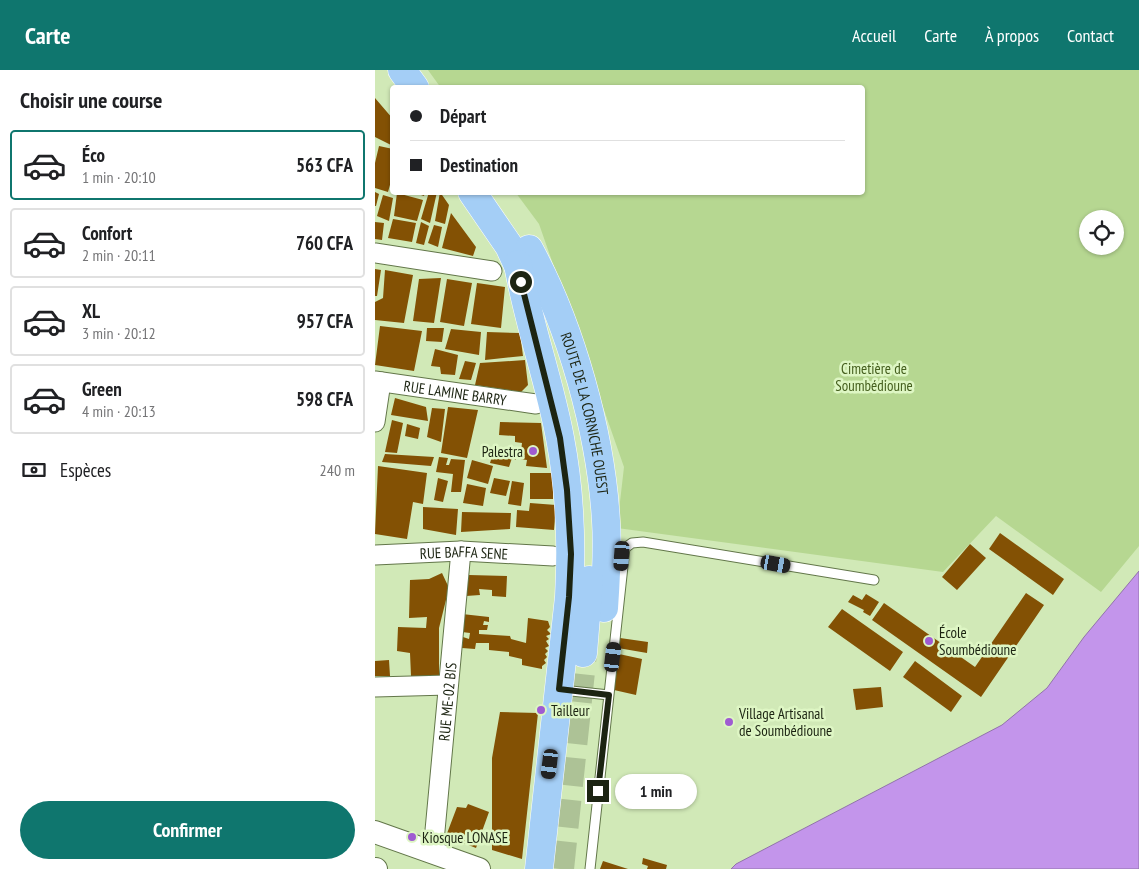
<!DOCTYPE html>
<html lang="fr">
<meta charset="utf-8">
<style>
body{margin:0;font-family:"PT Sans Narrow",sans-serif;background:#f2f2f2;color:#202124;height:100vh;display:flex;flex-direction:column;font-size:19px;white-space:nowrap}
*{box-sizing:border-box;margin:0}
p{font-size:16px;color:#757577}
.icon{flex:none;width:28px;height:28px;fill:none;stroke:currentColor;stroke-width:2;stroke-linecap:round;stroke-linejoin:round}
.map{position:relative;flex:1;overflow:hidden}
.details{display:flex;flex-direction:column;background:#fff;width:375px}
.details>*{flex:none}
.hud{position:absolute;left:15px;top:15px;width:475px;height:110px;border-radius:5px;box-shadow:0 1px 4px #0004;display:grid;align-content:center;height:110px;padding:0 20px;background:#fff}
.tools{position:absolute;left:704px;top:140px;display:grid;gap:10px}
.tools a{display:grid;place-items:center;width:45px;height:45px;border-radius:50%;background:#fff;box-shadow:0 1px 4px #0004;font-size:25px}
.end{position:absolute;width:22px;height:22px;margin:-11px;border:6px solid #1c2412;background:#fff;box-shadow:0 0 0 2px #fff}
.from{border-radius:50%}
.bubble{position:absolute;height:35px;border-radius:18px;background:#fff;box-shadow:0 1px 4px #0004;font-size:16px;font-weight:600;line-height:35px;text-align:center}
.car{position:absolute;width:15px;height:30px;margin:-15px -8px;border-radius:6px;box-shadow:0 0 4px 1px #0007;background:linear-gradient(#222 24%,#8ab4d8 0 40%,#222 0 76%,#8ab4d8 0 86%,#222 0)}
.hud b{display:flex;align-items:center;gap:18px;height:48px;font-size:19px}
.hud b+b{border-top:1px solid #e0e0e0}
.hud i{width:12px;height:12px;background:#202124}
ul{padding:0;list-style:none}
li{display:flex;align-items:center;gap:15px;height:70px;margin:0 10px 8px;padding:0 10px;border:2px solid #e0e0e0;border-radius:5px}
li div{flex:1}
li b{display:block;font-size:19px}
li em{font-style:normal;font-weight:600}
li.active{border-color:#0f766e}
li>.icon{width:45px;height:45px;stroke-width:1.5}
h2{padding:0 20px;font-size:22px;line-height:60px}
.pay{display:flex;align-items:center;gap:12px;height:55px;padding:0 20px;font-size:19px}
.pay p{margin-inline-start:auto}
.button{display:flex;gap:10px;margin-top:auto;padding:10px 20px}
.button a{flex:1;height:58px;border-radius:30px;background:#0f766e;color:#fff;font-size:20px;font-weight:600;line-height:58px;text-align:center}
header{display:flex;align-items:center;gap:30px;box-sizing:border-box;height:70px;padding:0 25px;background:#0f766e;color:#fff}
header strong{font-size:24px}
nav{display:flex;gap:28px;margin-inline-start:auto;font-size:18px}
main{display:flex;flex:1;min-height:0}
.map>svg:first-child{display:block}
</style>
<header>
<strong>Carte</strong>
<nav><a>Accueil</a><a>Carte</a><a>À propos</a><a>Contact</a></nav>
</header>
<main>
<section class="details">
<h2>Choisir une course</h2>
<ul>
<li class="active"><svg class="icon" aria-label="car" viewBox="0 0 24 24"><path d="M5 17H2v-5l4-1 3-4h7l3 4 3 1v5h-3M9 17h6M6 11h13"/><circle cx="7" cy="17" r="2"/><circle cx="17" cy="17" r="2"/></svg><div><b>Éco</b><p>1 min · 20:10</p></div><em>563 CFA</em></li>
<li><svg class="icon" aria-label="car" viewBox="0 0 24 24"><path d="M5 17H2v-5l4-1 3-4h7l3 4 3 1v5h-3M9 17h6M6 11h13"/><circle cx="7" cy="17" r="2"/><circle cx="17" cy="17" r="2"/></svg><div><b>Confort</b><p>2 min · 20:11</p></div><em>760 CFA</em></li>
<li><svg class="icon" aria-label="car" viewBox="0 0 24 24"><path d="M5 17H2v-5l4-1 3-4h7l3 4 3 1v5h-3M9 17h6M6 11h13"/><circle cx="7" cy="17" r="2"/><circle cx="17" cy="17" r="2"/></svg><div><b>XL</b><p>3 min · 20:12</p></div><em>957 CFA</em></li>
<li><svg class="icon" aria-label="car" viewBox="0 0 24 24"><path d="M5 17H2v-5l4-1 3-4h7l3 4 3 1v5h-3M9 17h6M6 11h13"/><circle cx="7" cy="17" r="2"/><circle cx="17" cy="17" r="2"/></svg><div><b>Green</b><p>4 min · 20:13</p></div><em>598 CFA</em></li>
</ul>
<div class="pay"><svg class="icon" aria-label="cash" viewBox="0 0 24 24"><path d="M3 7h18v10H3z"/><circle cx="12" cy="12" r="2"/></svg>Espèces<p>240 m</p></div>
<div class="button"><a>Confirmer</a></div>
</section>
<div class="map">
<svg width="764" height="799" viewBox="0 0 764 799">
<rect width="100%" height="100%" fill="#d1e9b7"/>
<path fill="#b6d791" fill-rule="evenodd" d="M53,0H764V476L726,522L621,446L568,502L242,458L249,397L164,154L141,123L488,122V18H66ZM712,149H740V176H712Z"/>
<path fill="#c395eb" stroke="#9173aa" d="M764,501V799H356L361,794L627,655L672,618L709,567Z"/>
<path fill="#835104" d="M0,28L18,49V76L0,67Z
M4,76L18,79V104L13,122L0,118V93Z
M0,122L4,124L1,136H0Z
M37,122H50L49,126Z
M54,122H62L55,153L46,149Z
M65,122L74,135L70,154L60,151Z
M22,123L48,130L42,151L19,146Z
M8,125L18,128L14,151L2,146Z
M76,143L101,177L98,186L67,178Z
M18,149L41,153L37,172L13,168Z
M0,152L9,153L7,170L0,169Z
M46,152L54,156L49,175L41,173Z
M59,155L67,157L63,177L53,173Z
M0,199L6,200L2,226H0Z
M10,200L38,205L29,253L0,250V232L8,228Z
M66,208L59,253L38,251L44,209Z
M72,209L97,213L89,256L65,252Z
M102,213L130,217L126,258L96,254Z
M5,256L47,261L39,301L0,295Z
M52,258H69L67,272L51,271Z
M76,259L106,262L104,285L70,279Z
M112,262L145,263L148,286L110,290Z
M60,279L83,285L80,305L66,304L65,297L56,296Z
M150,290L153,315L146,322L100,315L105,293Z
M90,291L101,293L96,310L84,309Z
M20,328L51,337L53,351L16,345Z
M73,337L103,340L92,388L66,383Z
M57,338L70,339L66,372L52,367Z
M17,350L28,353L22,383L10,382Z
M125,352L166,353L172,398L151,396L152,390L145,389L147,373L140,372V366L124,365Z
M32,354L45,358L43,369L30,366Z
M119,380L133,384L135,380L141,382V390L137,388L134,397L115,393Z
M10,384L59,387L56,396L7,392Z
M64,387L73,388L71,395H74L76,389L90,390L86,422H76L78,404L61,402Z
M97,390L118,396L113,414L92,408Z
M3,396L52,403L48,434L38,432L32,469L0,464Z
M155,403H178V429H155Z
M63,408L73,411L68,432L59,430Z
M119,408L135,411L131,426L115,423Z
M137,411L149,413L146,436L133,434Z
M92,414L111,418L108,436L88,433Z
M155,433L181,435L179,460L141,457L142,440L154,441Z
M48,437L83,439L81,465L48,459Z
M87,442L136,443L135,459L86,462Z
M625,463L689,509L678,525L614,479Z
M595,474L611,488L582,520L567,507Z
M67,503L74,518L64,558V607L36,606L35,583L22,581L23,557L51,558L52,547L34,548L35,510L54,509Z
M94,505L132,506L131,527L117,526V520L104,519L105,525L91,526Z
M651,523L669,535L606,627L497,550L509,533L600,597Z
M491,524L504,532L495,546L488,542L489,540L473,532L478,525L487,530Z
M467,539L528,582L515,601L453,557Z
M87,544L114,547V552L109,551L108,555H113L112,560H104V564L135,566L136,569L151,573L153,548L173,551L175,557L172,560L176,564L171,566L174,569L171,571L174,576L170,578L173,581L170,584L172,587L169,590L171,593L167,596V599L147,595V589L134,586V582L114,580V573H101L100,579L87,578L88,567L94,569L95,563L87,562Z
M245,568L273,572L272,583L243,578Z
M244,584L267,589L261,625L239,620Z
M14,590L15,606H0V591Z
M540,591L587,626L576,642L528,607Z
M506,617L508,637L481,640L478,619Z
M125,642L163,643L147,789L117,780V688Z
M93,734L114,742L101,778L71,766L82,737L91,738Z
M268,788L292,795L291,799H272L273,796L267,794Z
M228,791L253,799H225Z"/>
<g fill="none" stroke-linecap="round" stroke-linejoin="round">
<path stroke="#adc296" stroke-width="28" stroke-dasharray="28 14" stroke-linecap="butt" d="M185,799L208,583"/>
<g stroke="#627649" stroke-width="11">
<path id="service" d="M187,620L234,625
M215,799L250,478L257,473L268,472L499,510"/>
</g>
<g stroke="#627649" stroke-width="21">
<g id="minor">
<path d="M0,183L117,201"/>
<path id="s1" d="M0,311L161,334"/>
<path d="M0,352L6,312"/>
<path id="s2" d="M0,485L86,481L178,486"/>
<path d="M0,617L73,615"/>
<path id="s3" d="M58,782L86,481"/>
</g>
</g>
<g stroke="#627649" stroke-width="24">
<path id="tertiary" d="M0,762L104,799
M0,799H1"/>
</g>
<g stroke="#fff" stroke-width="29">
<g id="trunk">
<path d="M27,0L40,18"/>
<path d="M97,122L134,176L150,211"/>
<path id="s4" d="M154,179C196,256 226,364 231,451C233,480 231,509 229,538"/>
<path d="M143,194C153,253 174,309 185,368C195,420 197,474 194,527L164,799"/>
<path d="M208,583L214,510"/>
</g>
</g>
<use href="#service" stroke="#fff" stroke-width="9"/>
<use href="#minor" stroke="#fff" stroke-width="19"/>
<use href="#tertiary" stroke="#fff" stroke-width="22"/>
<use href="#trunk" stroke="#a4cef6" stroke-width="28"/>
</g>
<g fill="none" stroke-linecap="round" stroke-linejoin="round">
<path stroke="#1c2412" stroke-width="6" d="M146,212L185,368L192,420L196,484L194,527L184,619L234,625L223,721"/>
</g>
<g fill="#9f5bd1" stroke="#def6c4" stroke-width="2">
<circle cx="158" cy="381" r="5"/>
<circle cx="554" cy="571" r="5"/>
<circle cx="166" cy="640" r="5"/>
<circle cx="354" cy="652" r="5"/>
<circle cx="37" cy="767" r="5"/>
</g>
<g text-anchor="middle" dominant-baseline="central" stroke-width="5" stroke-linejoin="round" paint-order="stroke">
<g font-size="15" fill="#455f1e" stroke="#def6c4">
<text x="499" y="298">Cimetière de<tspan x="499" dy="17">Soumbédioune</tspan></text>
</g>
<g font-size="15" fill="#1c2412" stroke="#def6c4">
<text stroke="none"><textPath href="#s1" startOffset="81">RUE LAMINE BARRY</textPath></text>
<text stroke="none"><textPath href="#s4" startOffset="175">ROUTE DE LA CORNICHE OUEST</textPath></text>
<text stroke="none"><textPath href="#s2" startOffset="89">RUE BAFFA SENE</textPath></text>
<text stroke="none"><textPath href="#s3" startOffset="151">RUE ME-02 BIS</textPath></text>
</g>
<g font-size="15" fill="#1c2412" stroke="#def6c4" text-anchor="start">
<text x="148" y="381" text-anchor="end">Palestra</text>
<text x="564" y="562">École<tspan x="564" dy="17">Soumbédioune</tspan></text>
<text x="176" y="640">Tailleur</text>
<text x="364" y="643">Village Artisanal<tspan x="364" dy="17">de Soumbédioune</tspan></text>
<text x="47" y="767">Kiosque LONASE</text>
</g>
</g>
</svg>
<div class="tools">
<a><svg class="icon" aria-label="locate" viewBox="0 0 24 24"><circle cx="12" cy="12" r="6"/><path d="M12 2v4M12 18v4M2 12h4M18 12h4"/></svg></a>
</div>
<i class="end from" style="left:146px;top:212px"></i>
<i class="end" style="left:223px;top:721px"></i>
<div class="bubble" style="left:240px;top:704px;width:82px">1 min</div>
<i class="car" style="left:247px;top:486px;rotate:184deg"></i>
<i class="car" style="left:401px;top:494px;rotate:100deg"></i>
<i class="car" style="left:238px;top:587px;rotate:7deg"></i>
<i class="car" style="left:175px;top:694px;rotate:187deg"></i>
<div class="hud">
<b><i class="from"></i>Départ</b>
<b><i></i>Destination</b>
</div>
</div>
</main>
